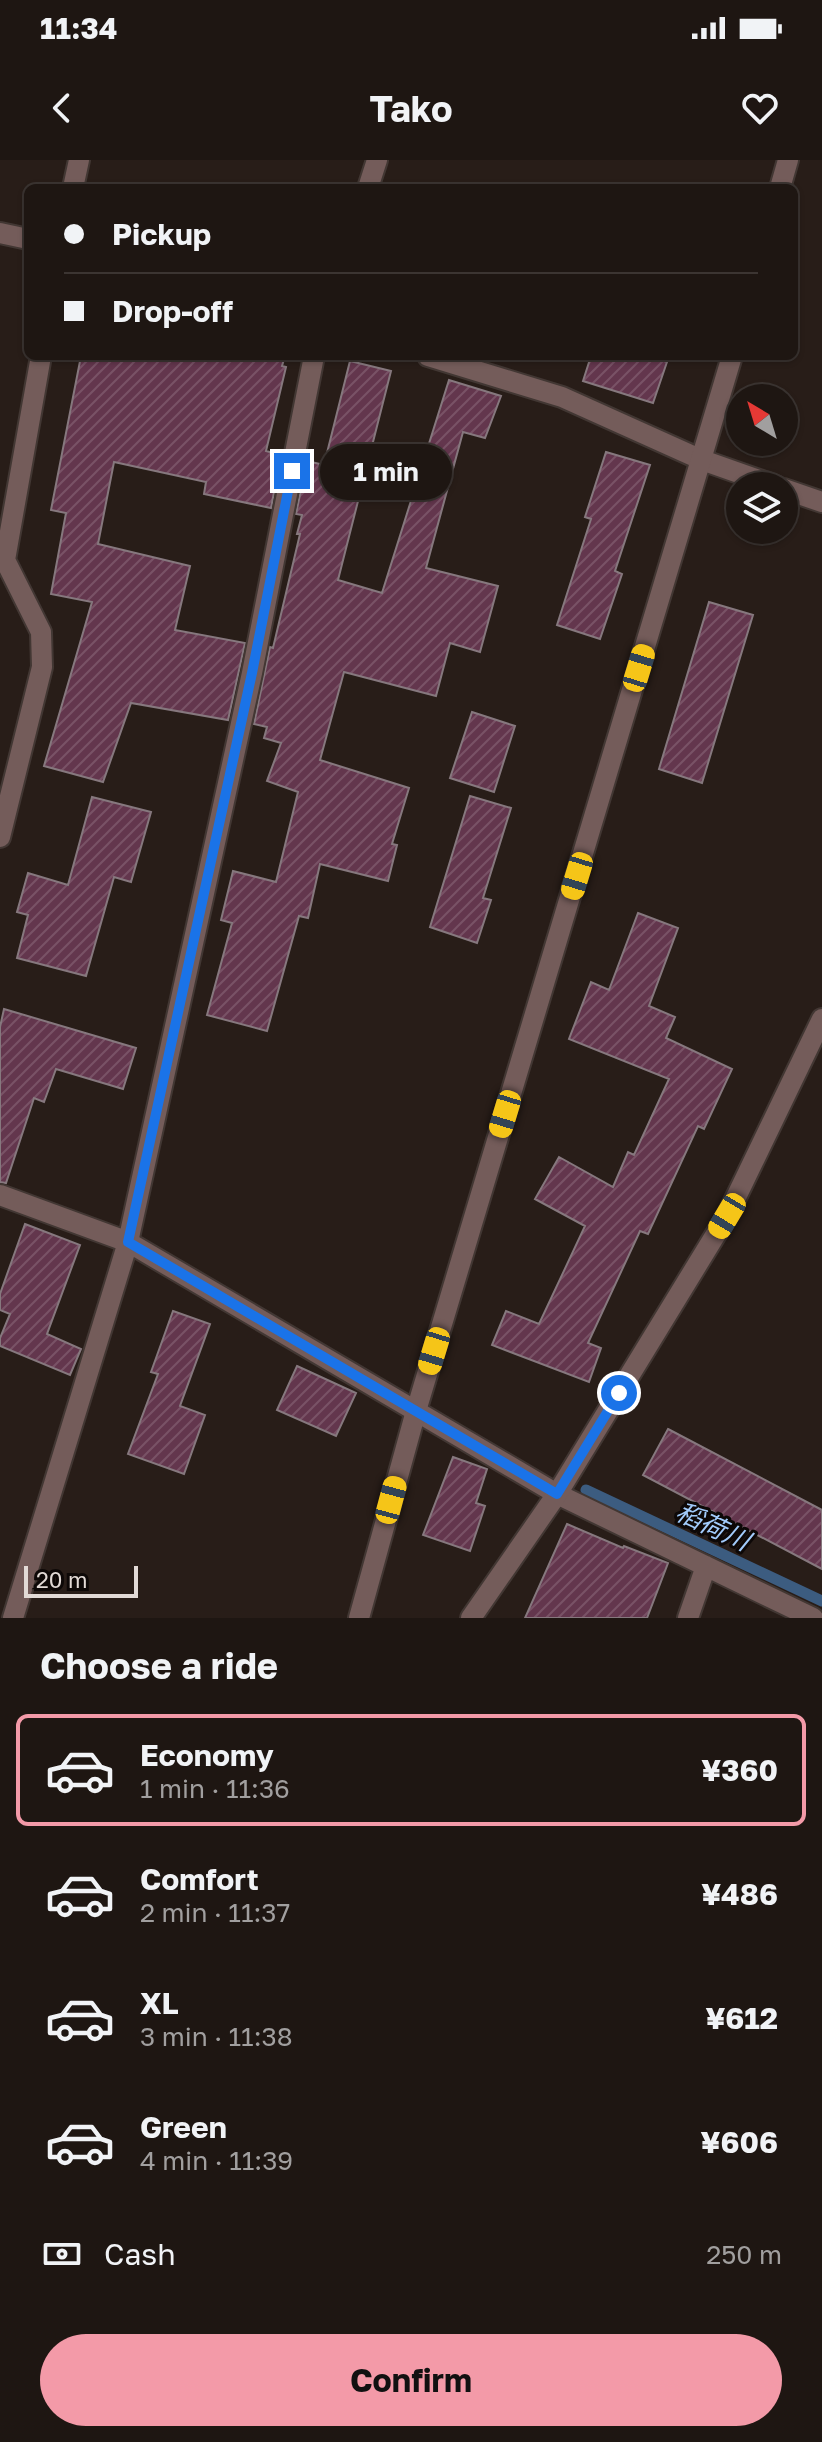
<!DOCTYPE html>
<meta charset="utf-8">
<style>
body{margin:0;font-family:"Golos Text","Noto Sans JP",sans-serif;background:#261f1b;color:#f1f3f6;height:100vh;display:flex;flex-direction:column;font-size:30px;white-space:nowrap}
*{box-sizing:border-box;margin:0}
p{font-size:26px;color:#a19f9f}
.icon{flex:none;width:44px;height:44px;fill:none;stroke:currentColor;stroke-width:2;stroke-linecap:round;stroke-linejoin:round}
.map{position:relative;height:1458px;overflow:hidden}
.sheet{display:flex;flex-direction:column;background:#1e1612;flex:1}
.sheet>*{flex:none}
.guide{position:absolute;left:24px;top:24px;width:774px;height:176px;border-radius:12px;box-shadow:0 2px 6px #0004,0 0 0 2px #3c3532;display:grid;align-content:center;height:176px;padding:0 40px;background:#1e1612}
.needle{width:52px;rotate:322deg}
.tools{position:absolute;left:726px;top:224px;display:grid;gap:16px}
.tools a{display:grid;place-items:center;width:72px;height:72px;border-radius:50%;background:#1e1612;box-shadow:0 2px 6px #0004,0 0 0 2px #3c3532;font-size:40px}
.scale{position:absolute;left:24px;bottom:20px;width:114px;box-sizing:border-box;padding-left:8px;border:4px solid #e2dad6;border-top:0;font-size:22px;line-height:28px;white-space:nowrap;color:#e2dad6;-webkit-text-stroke:6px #0d0807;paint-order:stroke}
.end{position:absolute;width:36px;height:36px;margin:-18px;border:10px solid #1a73e8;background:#fff;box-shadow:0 0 0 4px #fff}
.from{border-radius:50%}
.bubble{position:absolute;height:56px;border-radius:28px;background:#1e1612;box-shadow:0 2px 6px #0004,0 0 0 2px #3c3532;font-size:26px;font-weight:700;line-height:56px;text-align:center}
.car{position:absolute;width:24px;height:48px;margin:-24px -12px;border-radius:10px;box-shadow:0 0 6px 2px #0007;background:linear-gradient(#f5c518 24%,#345 0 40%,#f5c518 0 76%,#345 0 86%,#f5c518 0)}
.guide b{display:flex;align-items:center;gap:28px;height:76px;font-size:30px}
.guide b+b{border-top:2px solid #3c3532}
.guide i{width:20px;height:20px;background:#f1f3f6}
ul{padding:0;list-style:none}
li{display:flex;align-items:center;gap:24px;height:112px;margin:0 16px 12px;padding:0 24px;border:4px solid transparent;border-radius:12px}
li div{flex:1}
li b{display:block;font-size:30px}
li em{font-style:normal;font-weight:700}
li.active{border-color:#f39aa8}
li>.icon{width:72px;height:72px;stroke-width:1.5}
h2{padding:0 40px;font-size:36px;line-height:96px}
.pay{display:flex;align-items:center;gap:20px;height:88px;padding:0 40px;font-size:30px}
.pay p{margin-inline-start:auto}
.primary-button{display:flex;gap:16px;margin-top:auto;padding:16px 40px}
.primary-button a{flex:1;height:92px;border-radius:48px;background:#f39aa8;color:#111;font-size:32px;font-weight:700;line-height:92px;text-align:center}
.status{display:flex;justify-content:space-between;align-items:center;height:56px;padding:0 40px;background:#1e1612;direction:ltr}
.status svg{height:22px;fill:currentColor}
header{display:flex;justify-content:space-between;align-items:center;height:104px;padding:0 40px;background:#1e1612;font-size:36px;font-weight:700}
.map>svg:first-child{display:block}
</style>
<div class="status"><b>11:34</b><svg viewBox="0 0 49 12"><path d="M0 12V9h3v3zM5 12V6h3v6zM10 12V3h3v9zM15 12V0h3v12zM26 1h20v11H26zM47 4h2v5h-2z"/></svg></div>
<header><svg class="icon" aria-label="back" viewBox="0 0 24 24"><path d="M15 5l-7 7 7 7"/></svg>Tako<svg class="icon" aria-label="heart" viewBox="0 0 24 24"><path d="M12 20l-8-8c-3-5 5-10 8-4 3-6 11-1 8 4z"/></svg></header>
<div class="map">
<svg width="822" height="1458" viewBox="0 0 822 1458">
<defs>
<pattern id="building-hatch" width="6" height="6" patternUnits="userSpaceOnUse" patternTransform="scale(2)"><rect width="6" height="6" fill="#63364d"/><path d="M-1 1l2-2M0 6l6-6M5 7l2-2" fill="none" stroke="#795266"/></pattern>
</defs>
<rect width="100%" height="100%" fill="#281d18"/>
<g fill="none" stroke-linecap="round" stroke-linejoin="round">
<path stroke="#3c5c80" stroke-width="11" d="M586,1330L822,1441"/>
</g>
<path fill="url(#building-hatch)" stroke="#86787e" stroke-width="2" d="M81,196H285L282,206L286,207L266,291L281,295L271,348L204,334L206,322L114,302L98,384L190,406L175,470L245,483L228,560L131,543L103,622L44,606L92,442L51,434L66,353L51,350Z
M591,196H649L667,202L653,243L583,221Z
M350,201L391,211L338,420L382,433L449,220L501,236L485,278L463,272L426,408L498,426L480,492L450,483L436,536L344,512L320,600L409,628L392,684L397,685L388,721L320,704L308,758L299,756L267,871L207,855L232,763L221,760L233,711L276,722L298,632L267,621L281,583L264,578L267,567L254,564L270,487L273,488L300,374H297L302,355L296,354L307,301L324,305Z
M606,292L650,305L615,411L622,414L600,479L557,465L591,359L585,357Z
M709,442L753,455L702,623L659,609Z
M472,552L515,566L494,632L450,618Z
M470,636L511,648L483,738L491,740L477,783L430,767Z
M92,637L151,652L131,722L114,717L86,816L17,798L28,755L17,752L28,713L68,725Z
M638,753L678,768L649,846L675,857L666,878L732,909L704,969L698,966L648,1074L640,1071L588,1183L601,1188L589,1222L492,1185L506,1151L539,1164L585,1066L535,1039L559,997L613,1027L628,992L634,995L669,919L569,879L591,822L609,830Z
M4,849L136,888L123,929L56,909L44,942L34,938L6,1023L0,1022V867Z
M25,1064L80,1085L47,1174L81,1189L70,1215L0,1186V1178L10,1154L0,1150V1134Z
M173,1151L210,1164L180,1246L205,1255L184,1314L128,1294L158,1214L151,1212Z
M297,1206L356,1233L336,1276L277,1250Z
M668,1269L822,1350V1409L643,1315Z
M453,1297L487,1309L476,1343L485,1346L470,1391L423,1375Z
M567,1364L623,1388L624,1386L668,1403L647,1458H525Z"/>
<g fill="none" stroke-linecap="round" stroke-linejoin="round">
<g stroke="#423733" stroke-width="24">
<path id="minor" d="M73,28L79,0
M368,28L377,0
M0,73L28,79
M428,196L562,237L702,300L776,326
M784,329L822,342
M0,677L42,507L41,472L5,400L41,196
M0,1035L128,1082L557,1334L813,1458
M13,1458L128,1082L252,513L314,196
M688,1458L706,1406"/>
</g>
<g stroke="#423733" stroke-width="24">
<path id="tertiary" d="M780,28L788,0
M359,1458L416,1251L732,196
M471,1458L557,1334L727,1056L822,859"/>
</g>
<use href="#minor" stroke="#745c5a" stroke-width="20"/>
<use href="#tertiary" stroke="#745c5a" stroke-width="20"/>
</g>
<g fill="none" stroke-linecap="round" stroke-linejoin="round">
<path stroke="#1a73e8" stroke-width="10" d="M292,311L252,513L128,1082L557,1334L619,1233"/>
</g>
<g text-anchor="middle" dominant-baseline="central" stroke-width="6" stroke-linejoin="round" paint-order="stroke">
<g font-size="26" font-style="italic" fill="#a2cbfb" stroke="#0d0807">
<text transform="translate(713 1366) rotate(25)">稻荷川</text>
</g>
</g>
</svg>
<div class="tools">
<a><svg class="needle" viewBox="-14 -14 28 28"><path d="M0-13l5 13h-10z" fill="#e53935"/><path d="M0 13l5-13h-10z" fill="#a19f9f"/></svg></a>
<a><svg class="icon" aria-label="layers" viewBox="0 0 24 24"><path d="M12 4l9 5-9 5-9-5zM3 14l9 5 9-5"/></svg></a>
</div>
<div class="scale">20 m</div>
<i class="end from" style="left:619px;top:1233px"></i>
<i class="end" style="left:292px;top:311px"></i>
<div class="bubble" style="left:320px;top:284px;width:132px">1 min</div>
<i class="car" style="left:639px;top:508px;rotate:17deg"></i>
<i class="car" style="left:577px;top:716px;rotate:197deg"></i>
<i class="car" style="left:505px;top:954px;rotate:197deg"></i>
<i class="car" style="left:727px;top:1056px;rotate:211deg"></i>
<i class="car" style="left:434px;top:1191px;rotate:197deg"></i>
<i class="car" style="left:391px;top:1340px;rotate:15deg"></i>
<div class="guide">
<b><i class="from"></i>Pickup</b>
<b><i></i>Drop-off</b>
</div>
</div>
<section class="sheet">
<h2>Choose a ride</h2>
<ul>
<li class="active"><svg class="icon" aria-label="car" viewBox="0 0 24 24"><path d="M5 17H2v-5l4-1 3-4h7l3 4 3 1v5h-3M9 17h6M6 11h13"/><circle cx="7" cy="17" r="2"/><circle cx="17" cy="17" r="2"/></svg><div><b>Economy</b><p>1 min · 11:36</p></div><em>¥360</em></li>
<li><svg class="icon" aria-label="car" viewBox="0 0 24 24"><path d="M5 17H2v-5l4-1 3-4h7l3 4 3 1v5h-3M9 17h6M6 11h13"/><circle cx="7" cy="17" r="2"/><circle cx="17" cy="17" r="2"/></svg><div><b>Comfort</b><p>2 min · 11:37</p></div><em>¥486</em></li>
<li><svg class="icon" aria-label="car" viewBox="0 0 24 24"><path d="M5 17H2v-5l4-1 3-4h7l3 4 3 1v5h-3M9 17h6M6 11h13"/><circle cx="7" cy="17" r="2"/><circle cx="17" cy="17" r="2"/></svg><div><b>XL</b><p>3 min · 11:38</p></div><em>¥612</em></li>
<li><svg class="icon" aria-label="car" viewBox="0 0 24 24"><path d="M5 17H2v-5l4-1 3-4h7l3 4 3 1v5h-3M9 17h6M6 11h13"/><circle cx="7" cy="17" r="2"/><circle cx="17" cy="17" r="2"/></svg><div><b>Green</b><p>4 min · 11:39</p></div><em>¥606</em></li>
</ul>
<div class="pay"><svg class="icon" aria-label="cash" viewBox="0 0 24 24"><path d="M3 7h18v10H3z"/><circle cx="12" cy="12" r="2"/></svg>Cash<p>250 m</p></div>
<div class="primary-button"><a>Confirm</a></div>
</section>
